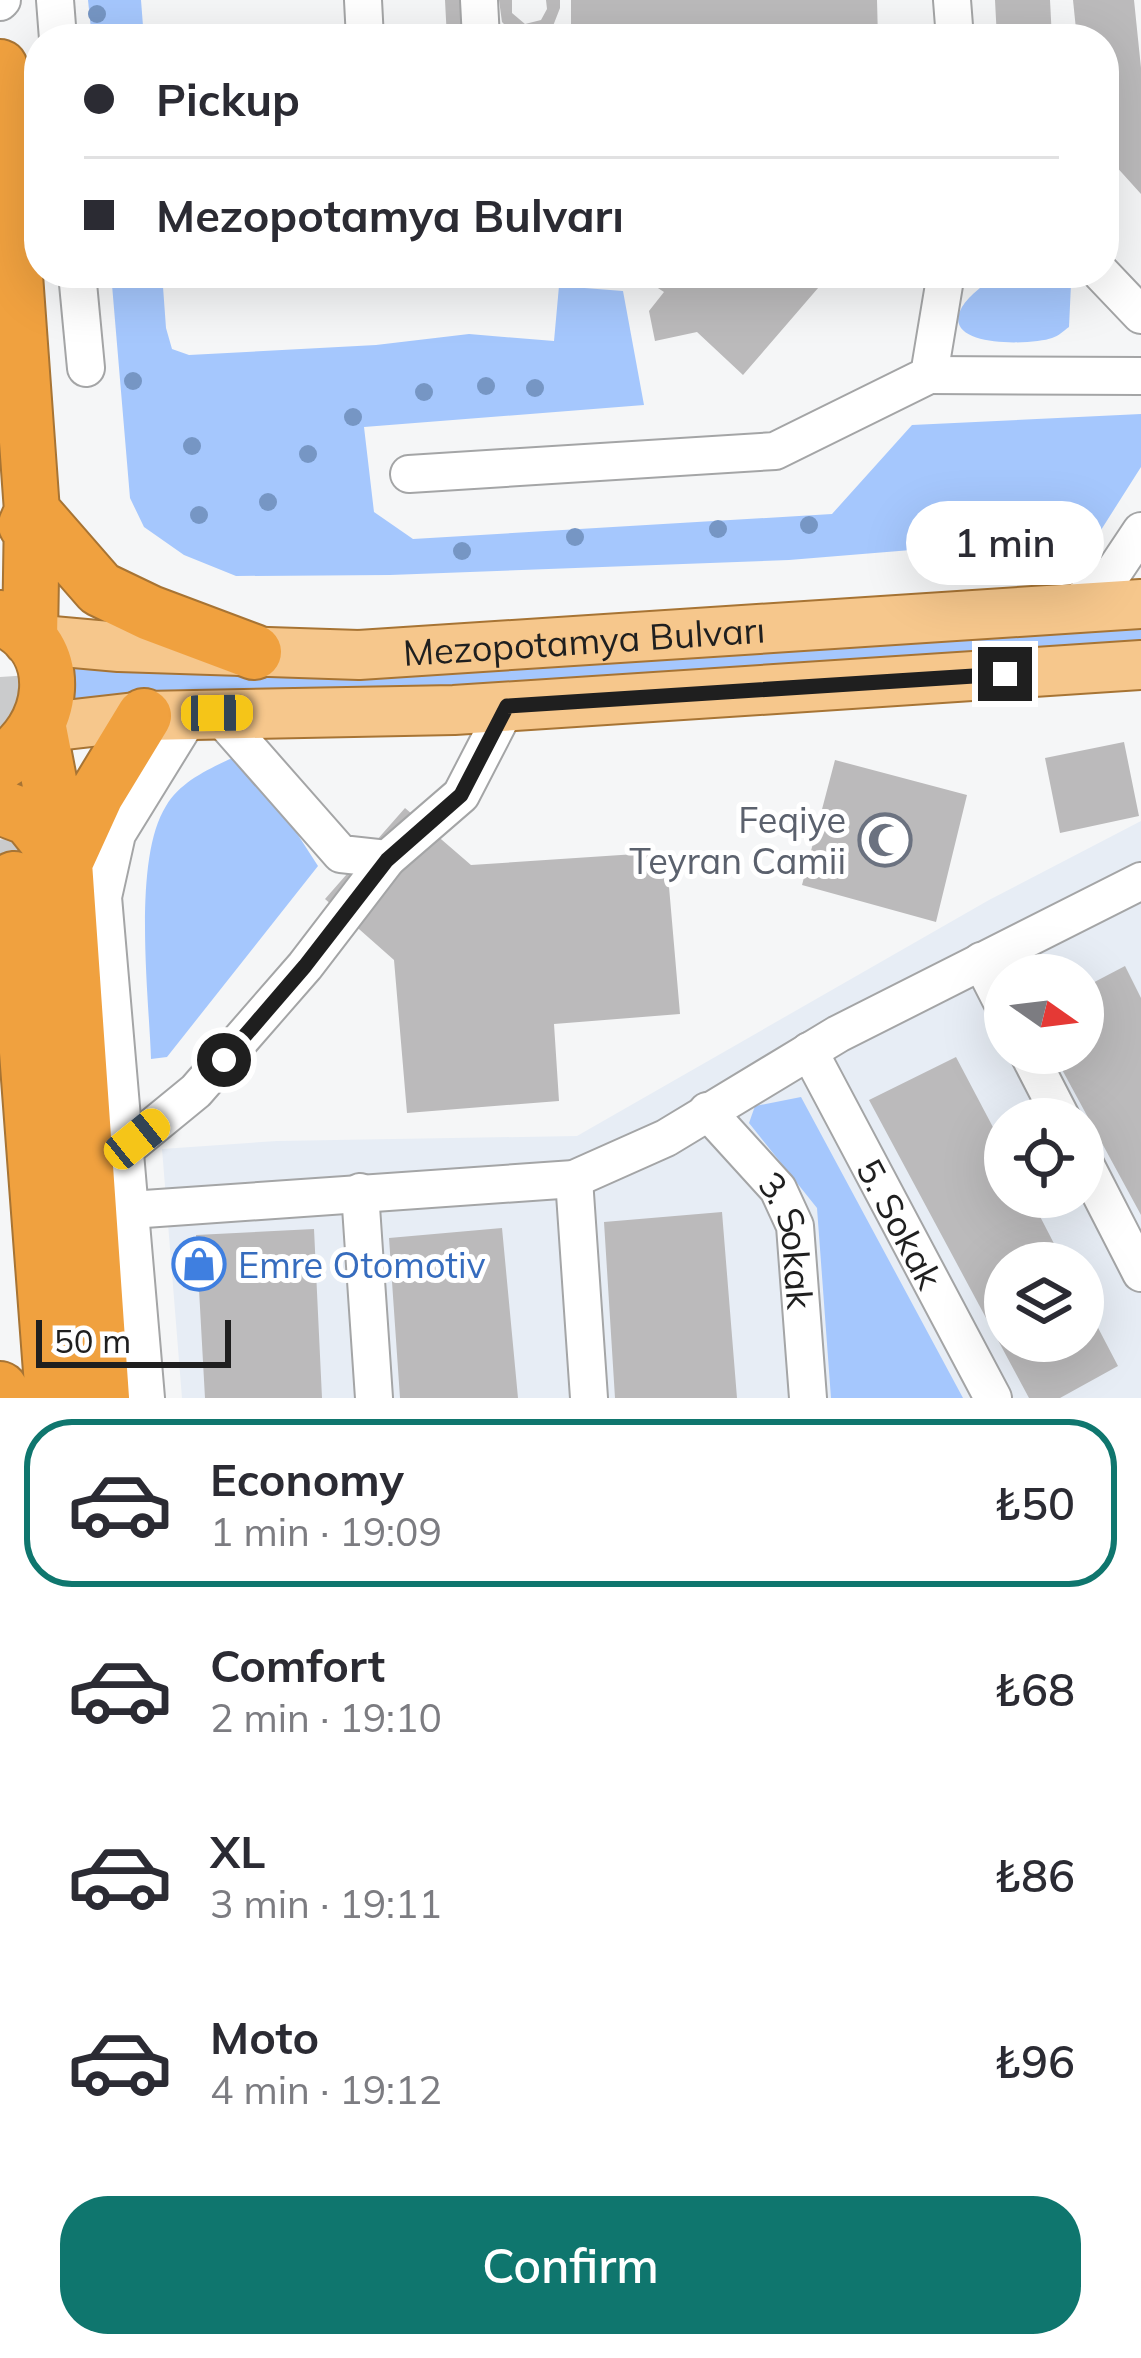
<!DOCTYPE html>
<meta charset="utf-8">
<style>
body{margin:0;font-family:Mulish,sans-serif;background:#f7f7f7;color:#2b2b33;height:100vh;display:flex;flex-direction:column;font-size:45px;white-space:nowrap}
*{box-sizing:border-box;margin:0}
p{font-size:39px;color:#7c7c81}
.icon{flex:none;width:66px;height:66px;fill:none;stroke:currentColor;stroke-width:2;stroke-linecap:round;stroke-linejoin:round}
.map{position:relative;height:1398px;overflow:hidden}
.panel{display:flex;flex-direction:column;background:#fff;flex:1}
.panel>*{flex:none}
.guide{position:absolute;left:24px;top:24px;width:1095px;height:264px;border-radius:48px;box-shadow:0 12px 48px #0002;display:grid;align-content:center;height:264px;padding:0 60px;background:#fff}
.needle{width:78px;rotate:104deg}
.tools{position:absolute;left:984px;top:954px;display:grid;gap:24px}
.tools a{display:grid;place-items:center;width:120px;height:120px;border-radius:50%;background:#fff;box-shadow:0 12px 48px #0002;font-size:60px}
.scale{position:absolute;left:36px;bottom:30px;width:195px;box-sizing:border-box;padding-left:12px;border:6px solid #1f1f1f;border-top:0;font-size:33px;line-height:42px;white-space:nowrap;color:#1f1f1f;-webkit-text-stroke:9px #fff;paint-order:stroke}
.end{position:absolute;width:54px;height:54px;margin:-27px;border:15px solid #1f1f1f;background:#fff;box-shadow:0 0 0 6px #fff}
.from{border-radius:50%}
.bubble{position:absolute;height:84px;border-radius:42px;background:#fff;box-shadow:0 12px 48px #0002;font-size:39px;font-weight:600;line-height:84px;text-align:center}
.car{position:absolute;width:36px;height:72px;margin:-36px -18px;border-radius:15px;box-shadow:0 0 9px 3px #0007;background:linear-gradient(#f5c518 24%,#345 0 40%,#f5c518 0 76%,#345 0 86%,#f5c518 0)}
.guide b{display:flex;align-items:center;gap:42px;height:114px;font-size:45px}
.guide b+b{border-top:3px solid #e1e1e2}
.guide i{width:30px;height:30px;background:#2b2b33}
ul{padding:21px 0 0;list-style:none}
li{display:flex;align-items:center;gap:36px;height:168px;margin:0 24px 18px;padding:0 36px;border:6px solid transparent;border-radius:48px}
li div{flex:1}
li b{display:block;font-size:45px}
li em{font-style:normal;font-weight:600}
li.selected{border-color:#0f766e}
li>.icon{width:108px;height:108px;stroke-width:1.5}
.action{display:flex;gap:24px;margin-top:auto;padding:24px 60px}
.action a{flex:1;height:138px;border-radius:48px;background:#0f766e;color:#fff;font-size:48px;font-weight:600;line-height:138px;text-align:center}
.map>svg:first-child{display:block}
</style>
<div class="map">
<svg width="1141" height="1398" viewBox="0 0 1141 1398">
<rect width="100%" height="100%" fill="#f5f6f7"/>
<path fill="#e7edf5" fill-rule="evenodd" d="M1141,821V1398H182L162,1149L277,1141L577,1136L989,900ZM1005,975H1083V1053H1005ZM1005,1119H1083V1197H1005ZM1005,1263H1083V1341H1005Z"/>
<path fill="#a5c7fd" d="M88,0H141L144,39H92Z
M111,273H162L166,328L172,349L189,355L376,345L469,334L554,341L559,286L623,291L644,405L364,427L374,512L413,539L832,514L912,425L1141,414V467L1101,530L1059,538L789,560L390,575L236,576L184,555L144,527L130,498Z
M998,273H1062L1071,284L1069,327C1063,331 1059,336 1052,338C1033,345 938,349 962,307C969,295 987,283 998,273Z
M1141,624V645L63,710L61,650Z
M234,757L258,773L318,866L167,1057L151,1059C149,996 132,860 166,806C181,781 209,769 234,757Z
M801,1097L963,1398H831L817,1208L749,1123L755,1106Z"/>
<path fill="#bbbabb" d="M445,0H461L462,39H447Z
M499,0H512V13L525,24L541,20L547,9L546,0H560V8L553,26L527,37L509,29L502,22Z
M571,0H877L878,39H577L571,31Z
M995,0H1050L1052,39H997Z
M1073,0H1134L1141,68V194L1104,153V39H1077Z
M635,273H831L743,375L697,332L655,341L649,311L664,292Z
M1124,742L1139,816L1060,833L1045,758Z
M835,760L967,795L936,922L802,885Z
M405,808L471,865L666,852L680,1014L554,1024L559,1101L407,1113L394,960L325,899Z
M1125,966L1141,998V1215L1053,1053H1083V988Z
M956,1057L1005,1150V1197H1030L1064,1263H1005V1341H1083V1299L1118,1366L1060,1398H1029L869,1100Z
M722,1212L737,1398H615L604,1222Z
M502,1228L518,1398H400L389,1238Z
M314,1229L322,1398H205L196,1235Z"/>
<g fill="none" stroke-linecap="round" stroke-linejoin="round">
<path stroke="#cacbcc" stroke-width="54" stroke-dasharray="54 27" stroke-linecap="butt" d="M0,677L14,879"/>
<g stroke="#a4a5a6" stroke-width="40">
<g id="minor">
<path d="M55,0L58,39"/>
<path d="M363,0L365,39"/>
<path d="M479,0L481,39"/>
<path d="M952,0L955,39"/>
<path d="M0,2L2,0"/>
<path d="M77,273L86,368"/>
<path d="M1101,273L1141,315"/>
<path d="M929,375L1141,376"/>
<path d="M409,474L775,451L929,375L946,273"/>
<path d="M1067,609L1107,582L1141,531"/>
<path d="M217,713L341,854L387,859L461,795L507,706"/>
<path d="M981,961L1005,1008"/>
<path id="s1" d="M809,1051L993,1398"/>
<path d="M1028,1053L1062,1119"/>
<path id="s2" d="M707,1111L778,1189L795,1226L808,1398"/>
<path d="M124,1150L196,1091L305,966L387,859"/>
<path d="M1083,1160L1141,1273"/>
<path d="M574,1179L589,1398"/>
<path d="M360,1192L374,1398"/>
<path d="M130,1210L574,1179L666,1138L838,1034L1141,881"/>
<path d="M146,1398L103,897L117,834L191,714"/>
</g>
</g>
<g stroke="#a77434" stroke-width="52">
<g id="major">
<path id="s3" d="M30,639L119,647L359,655L1141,604"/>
<path d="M39,728L144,716L454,710L1141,665"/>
</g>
</g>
<g stroke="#a77434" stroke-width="58">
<path id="highway" d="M0,67L32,511L30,639
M26,525L32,511L100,589L150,613L254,652
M39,728L65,863L102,1398
M0,763C56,731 69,647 1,618
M0,807L29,818L65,863
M65,863L96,795L144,716
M14,879L53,1398
M0,1389L1,1398"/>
</g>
<use href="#minor" stroke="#fff" stroke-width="36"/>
<use href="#major" stroke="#f6c78c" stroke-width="48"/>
<use href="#highway" stroke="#f0a13f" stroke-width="54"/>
</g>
<g fill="#7696c4">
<circle cx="97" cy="14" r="9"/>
<circle cx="133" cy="381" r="9"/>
<circle cx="486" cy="386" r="9"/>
<circle cx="535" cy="388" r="9"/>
<circle cx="424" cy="392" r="9"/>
<circle cx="353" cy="417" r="9"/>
<circle cx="192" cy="446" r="9"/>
<circle cx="308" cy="454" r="9"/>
<circle cx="268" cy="502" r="9"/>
<circle cx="199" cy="515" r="9"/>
<circle cx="809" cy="525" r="9"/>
<circle cx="718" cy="529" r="9"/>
<circle cx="575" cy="537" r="9"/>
<circle cx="462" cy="551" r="9"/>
</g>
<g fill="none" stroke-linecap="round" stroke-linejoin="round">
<path stroke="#1f1f1f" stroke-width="15" d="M224,1060L305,966L387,860L461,795L507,706L1005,674"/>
</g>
<defs>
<g id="mosque-ring" transform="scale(2.7)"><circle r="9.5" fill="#fff" stroke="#6b7280" stroke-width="1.5"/><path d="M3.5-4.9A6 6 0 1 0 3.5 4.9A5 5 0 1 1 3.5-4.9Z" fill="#6b7280"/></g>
<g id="shop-ring" transform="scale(2.7)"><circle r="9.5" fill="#fff" stroke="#3f7fe0" stroke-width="1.5"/><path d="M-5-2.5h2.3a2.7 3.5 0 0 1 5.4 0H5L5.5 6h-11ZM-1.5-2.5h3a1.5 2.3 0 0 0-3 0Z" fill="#3f7fe0"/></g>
</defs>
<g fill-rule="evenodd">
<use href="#mosque-ring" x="885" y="840"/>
<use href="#shop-ring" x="199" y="1264"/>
</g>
<g text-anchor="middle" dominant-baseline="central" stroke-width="10" stroke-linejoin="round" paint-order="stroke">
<g font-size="36" fill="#1f1f1f" stroke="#fff">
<text stroke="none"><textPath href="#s3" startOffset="555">Mezopotamya Bulvarı</textPath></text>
<text stroke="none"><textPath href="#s1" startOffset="195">5. Sokak</textPath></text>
<text stroke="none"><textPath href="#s2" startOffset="159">3. Sokak</textPath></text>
</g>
<g font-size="36" fill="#5b616d" stroke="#fff" text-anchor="end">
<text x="846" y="819">Feqiye<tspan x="846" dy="41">Teyran Camii</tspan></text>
</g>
<g font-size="36" fill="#366cbe" stroke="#fff" text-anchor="start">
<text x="238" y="1264">Emre Otomotiv</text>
</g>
</g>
</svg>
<div class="tools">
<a><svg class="needle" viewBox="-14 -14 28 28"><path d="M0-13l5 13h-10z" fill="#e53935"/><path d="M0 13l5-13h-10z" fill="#7c7c81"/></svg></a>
<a><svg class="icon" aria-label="locate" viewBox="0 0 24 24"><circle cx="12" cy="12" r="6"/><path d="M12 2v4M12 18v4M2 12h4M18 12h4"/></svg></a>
<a><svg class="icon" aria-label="layers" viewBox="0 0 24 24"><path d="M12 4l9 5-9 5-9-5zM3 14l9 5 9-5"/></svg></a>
</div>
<div class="scale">50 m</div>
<i class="end from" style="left:224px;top:1060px"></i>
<i class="end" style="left:1005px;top:674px"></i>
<div class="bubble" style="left:906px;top:501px;width:198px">1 min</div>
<i class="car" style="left:217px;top:713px;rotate:89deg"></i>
<i class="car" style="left:137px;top:1139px;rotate:51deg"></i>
<div class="guide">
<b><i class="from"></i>Pickup</b>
<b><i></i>Mezopotamya Bulvarı</b>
</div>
</div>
<section class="panel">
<ul>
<li class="selected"><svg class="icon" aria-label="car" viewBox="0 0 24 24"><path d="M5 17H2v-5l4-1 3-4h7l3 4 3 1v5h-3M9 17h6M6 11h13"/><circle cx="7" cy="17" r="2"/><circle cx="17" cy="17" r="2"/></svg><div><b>Economy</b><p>1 min · 19:09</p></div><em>₺50</em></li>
<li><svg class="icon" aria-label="car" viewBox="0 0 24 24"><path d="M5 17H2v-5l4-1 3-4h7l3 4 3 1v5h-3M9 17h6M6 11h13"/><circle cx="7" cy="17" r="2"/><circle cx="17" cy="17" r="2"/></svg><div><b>Comfort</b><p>2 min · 19:10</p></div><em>₺68</em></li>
<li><svg class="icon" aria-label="car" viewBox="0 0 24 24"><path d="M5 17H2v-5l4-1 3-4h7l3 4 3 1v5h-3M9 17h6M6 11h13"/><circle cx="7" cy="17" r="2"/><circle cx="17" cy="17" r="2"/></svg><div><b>XL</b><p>3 min · 19:11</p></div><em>₺86</em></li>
<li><svg class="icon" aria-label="car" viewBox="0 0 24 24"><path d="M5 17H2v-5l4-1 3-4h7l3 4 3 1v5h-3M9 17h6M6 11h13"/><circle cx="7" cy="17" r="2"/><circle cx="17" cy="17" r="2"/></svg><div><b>Moto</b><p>4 min · 19:12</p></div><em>₺96</em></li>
</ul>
<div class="action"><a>Confirm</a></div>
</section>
